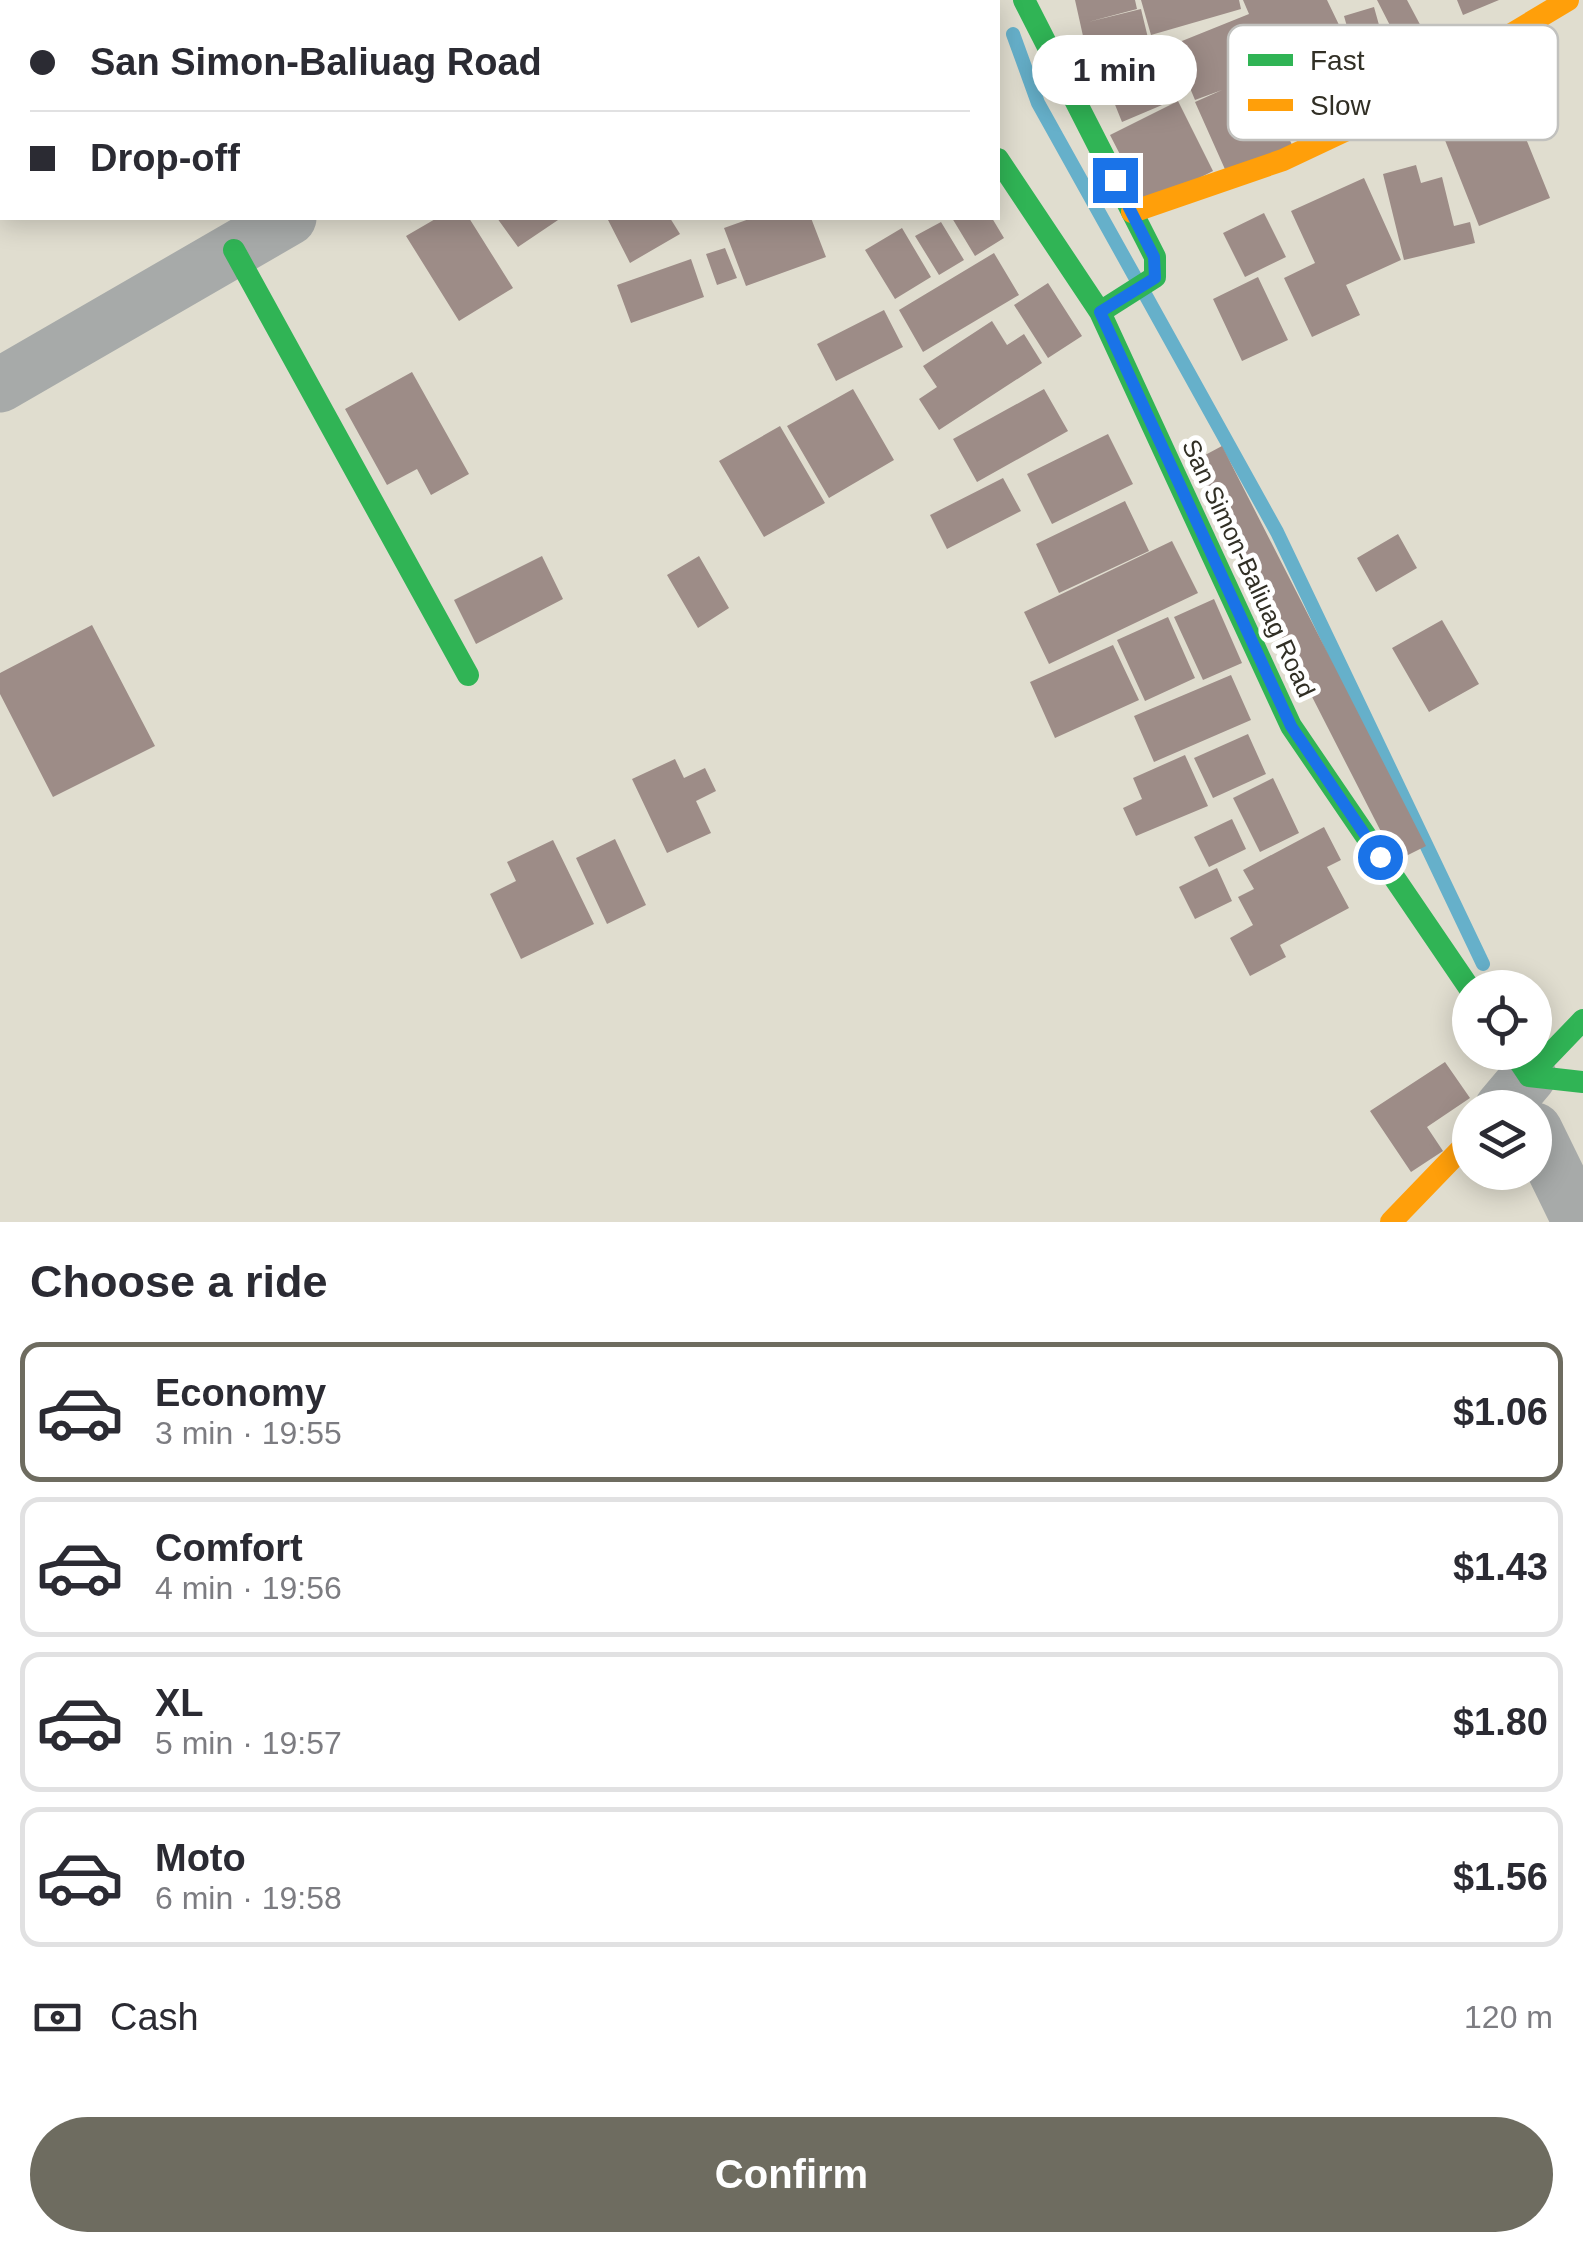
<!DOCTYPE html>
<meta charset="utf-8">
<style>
body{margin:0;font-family:Arial,sans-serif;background:#f2f2f3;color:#2b2b33;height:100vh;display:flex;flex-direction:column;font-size:38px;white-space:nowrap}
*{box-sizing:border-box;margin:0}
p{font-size:32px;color:#7c7c81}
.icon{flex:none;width:55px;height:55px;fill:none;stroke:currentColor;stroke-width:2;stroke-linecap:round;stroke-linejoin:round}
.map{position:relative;height:1222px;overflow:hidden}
.panel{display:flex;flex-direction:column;background:#fff;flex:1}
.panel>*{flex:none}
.top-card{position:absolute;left:0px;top:0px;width:1000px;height:220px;box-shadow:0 5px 25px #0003;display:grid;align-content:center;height:220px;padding:0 30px;background:#fff}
.buttons{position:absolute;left:1452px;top:970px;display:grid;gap:20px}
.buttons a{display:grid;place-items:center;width:100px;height:100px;border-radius:50%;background:#fff;box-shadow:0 5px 25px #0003;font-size:50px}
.end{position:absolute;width:45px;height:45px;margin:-22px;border:12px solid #1a73e8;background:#fff;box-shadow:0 0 0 5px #fff}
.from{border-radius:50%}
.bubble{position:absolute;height:70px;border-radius:35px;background:#fff;box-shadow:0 5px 25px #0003;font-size:32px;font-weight:700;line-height:70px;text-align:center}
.top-card b{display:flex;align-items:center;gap:35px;height:95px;font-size:38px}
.top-card b+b{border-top:2px solid #e1e1e2}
.top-card i{width:25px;height:25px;background:#2b2b33}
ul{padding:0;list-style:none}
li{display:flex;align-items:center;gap:30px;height:140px;margin:0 20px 15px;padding:0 10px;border:5px solid #e1e1e2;border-radius:20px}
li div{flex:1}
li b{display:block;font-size:38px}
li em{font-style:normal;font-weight:700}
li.on{border-color:#6e6c60}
li>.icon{width:90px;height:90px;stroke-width:1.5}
h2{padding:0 30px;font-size:45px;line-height:120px}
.pay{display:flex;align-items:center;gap:25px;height:110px;padding:0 30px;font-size:38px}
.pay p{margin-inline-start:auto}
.primary-button{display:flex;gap:20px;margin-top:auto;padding:20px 30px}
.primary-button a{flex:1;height:115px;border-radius:60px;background:#6e6c60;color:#fff;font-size:40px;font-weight:700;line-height:115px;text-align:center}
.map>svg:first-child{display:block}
</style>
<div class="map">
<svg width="1583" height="1222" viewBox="0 0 1583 1222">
<rect width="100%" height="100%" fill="#e0ddcf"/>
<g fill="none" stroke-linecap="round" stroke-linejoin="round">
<path stroke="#66b0ca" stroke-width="14" d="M1013,34L1038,103L1135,277
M1146,296L1277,532L1483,964"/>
</g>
<path fill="#9d8c87" d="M1075,0H1135L1137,9L1088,22L1141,9L1148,38L1087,54Z
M1141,0H1239L1241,9L1151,35Z
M1243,0H1327L1354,56L1304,78L1295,58L1282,64L1318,142L1304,148L1269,69L1259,73L1293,147L1228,176L1195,102L1222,90L1195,100L1172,45L1249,14Z
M1377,0H1407L1424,32L1400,45Z
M1457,0H1499L1463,15Z
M1374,7L1386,50L1357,62L1344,16Z
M1157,36L1181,97L1122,122L1097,60Z
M1505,87L1550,198L1479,226L1435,115Z
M1178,101L1213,171L1146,205L1110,135Z
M1416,165L1421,183L1442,177L1454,226L1470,222L1475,243L1404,260L1383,174Z
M1364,178L1401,260L1346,285L1360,315L1312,337L1284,278L1315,263L1291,211Z
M1264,213L1286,257L1245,277L1223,233Z
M437,218H469L513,288L459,321L406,236Z
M497,218H561L518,247Z
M607,218H670L680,234L630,263Z
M752,218H811L826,257L746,286L724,228Z
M952,218H992L1004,238L975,256Z
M941,222L964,260L939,275L915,236Z
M902,228L931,277L895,299L865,250Z
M725,248L737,278L717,285L706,254Z
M994,253L1019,295L923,352L899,310Z
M691,259L704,297L631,323L617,285Z
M1258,277L1288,340L1242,361L1213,299Z
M1048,283L1082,336L1048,358L1014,305Z
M884,310L903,347L836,381L817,344Z
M992,321L1007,345L1024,334L1042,363L939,430L919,399L937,387L923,366Z
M412,372L469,474L431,495L417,469L387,485L345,409Z
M853,389L894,460L829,498L787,426Z
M1044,389L1068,431L977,482L953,439Z
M780,426L825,503L764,537L719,461Z
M1108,434L1133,484L1052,524L1027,474Z
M1222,446L1426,846L1396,861L1192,462Z
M1003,478L1021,511L947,549L930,515Z
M1125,501L1149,551L1059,593L1036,544Z
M1398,534L1417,568L1376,592L1357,558Z
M1172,541L1198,593L1049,664L1024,612Z
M542,556L563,599L476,644L454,600Z
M699,556L729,608L698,628L667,575Z
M1214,599L1242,663L1203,680L1174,617Z
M1168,617L1195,678L1145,701L1117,640Z
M1442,620L1479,684L1429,712L1392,648Z
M92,625L155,746L53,797L0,694V673Z
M1113,645L1139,700L1055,738L1030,682Z
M1231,675L1251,720L1154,762L1134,716Z
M1248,734L1266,774L1213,798L1194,758Z
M1185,755L1208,806L1136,836L1123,808L1142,799L1133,778Z
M675,759L684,778L705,768L716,791L696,801L711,833L667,853L632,779Z
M1273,778L1299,833L1260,852L1233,798Z
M1232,819L1246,849L1209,867L1194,837Z
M1324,827L1341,860L1327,867L1349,908L1280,945L1286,957L1250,976L1230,938L1253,925L1238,897L1254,889L1243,870Z
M615,839L646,905L607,924L576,858Z
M553,840L594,924L521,959L490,894L516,881L507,862Z
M1217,868L1232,901L1195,919L1179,887Z
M1445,1062L1470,1098L1427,1127L1443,1151L1411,1172L1370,1111Z"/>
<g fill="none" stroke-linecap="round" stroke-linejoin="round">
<path stroke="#a7aaa9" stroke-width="55" d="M642,2L646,0
M0,385L289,218
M1502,1108L1529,1076
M1535,1130L1580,1222"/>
<path stroke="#30b455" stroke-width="22" d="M891,0L893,2
M1024,0L1155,257V277L1100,312
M998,159L1100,312L1291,726L1470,989
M234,250L468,675
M1513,1052L1529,1076L1583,1082
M1529,1076L1583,1020"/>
<path stroke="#ff9f0a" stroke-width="22" d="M1132,212L1283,160L1370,119L1568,0
M1391,1222L1470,1140"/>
</g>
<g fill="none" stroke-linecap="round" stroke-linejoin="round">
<path stroke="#1a73e8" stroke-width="12" d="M1115,180L1154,257L1155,278L1100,312L1291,726L1380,857"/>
</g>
<g text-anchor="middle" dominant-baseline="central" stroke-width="10" stroke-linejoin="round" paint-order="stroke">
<g font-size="25" fill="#312f25" stroke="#fff">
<text transform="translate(1249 568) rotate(65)">San Simon-Baliuag Road</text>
</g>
</g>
<rect x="1228" y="25" width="330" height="115" rx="15" fill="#fff" stroke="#c1c1be" stroke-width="2.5"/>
<rect x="1248" y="54" width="45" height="12" fill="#30b455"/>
<rect x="1248" y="99" width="45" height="12" fill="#ff9f0a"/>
<g font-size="28" fill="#312f25">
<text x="1310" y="70">Fast</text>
<text x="1310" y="115">Slow</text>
</g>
</svg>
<div class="buttons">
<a><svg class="icon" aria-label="locate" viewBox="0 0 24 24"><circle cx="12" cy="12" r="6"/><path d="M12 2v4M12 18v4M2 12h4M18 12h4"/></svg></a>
<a><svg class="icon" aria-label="layers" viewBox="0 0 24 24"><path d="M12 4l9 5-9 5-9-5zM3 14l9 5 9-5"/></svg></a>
</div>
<i class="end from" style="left:1380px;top:857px"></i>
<i class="end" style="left:1115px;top:180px"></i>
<div class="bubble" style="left:1032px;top:35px;width:165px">1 min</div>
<div class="top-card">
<b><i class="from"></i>San Simon-Baliuag Road</b>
<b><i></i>Drop-off</b>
</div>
</div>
<section class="panel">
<h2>Choose a ride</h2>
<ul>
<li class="on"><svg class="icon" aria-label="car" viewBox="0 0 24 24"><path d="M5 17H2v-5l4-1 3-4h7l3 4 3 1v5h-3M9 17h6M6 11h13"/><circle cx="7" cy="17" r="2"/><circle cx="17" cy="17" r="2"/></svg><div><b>Economy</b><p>3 min · 19:55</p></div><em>$1.06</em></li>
<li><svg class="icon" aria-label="car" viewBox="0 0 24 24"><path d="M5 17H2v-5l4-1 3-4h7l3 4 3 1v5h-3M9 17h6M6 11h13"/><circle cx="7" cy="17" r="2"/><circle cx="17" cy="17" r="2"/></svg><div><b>Comfort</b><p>4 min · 19:56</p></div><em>$1.43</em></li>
<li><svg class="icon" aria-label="car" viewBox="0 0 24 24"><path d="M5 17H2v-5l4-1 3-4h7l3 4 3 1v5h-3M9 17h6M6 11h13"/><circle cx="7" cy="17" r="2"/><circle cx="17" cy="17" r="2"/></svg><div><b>XL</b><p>5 min · 19:57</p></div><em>$1.80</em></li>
<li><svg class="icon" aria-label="car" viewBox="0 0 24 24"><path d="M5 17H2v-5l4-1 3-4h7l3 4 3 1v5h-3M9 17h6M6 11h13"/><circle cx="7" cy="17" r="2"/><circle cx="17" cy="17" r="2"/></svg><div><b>Moto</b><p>6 min · 19:58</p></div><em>$1.56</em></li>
</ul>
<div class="pay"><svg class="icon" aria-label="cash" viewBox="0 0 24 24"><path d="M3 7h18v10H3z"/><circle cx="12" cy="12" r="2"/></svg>Cash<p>120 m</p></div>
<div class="primary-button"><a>Confirm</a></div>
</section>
